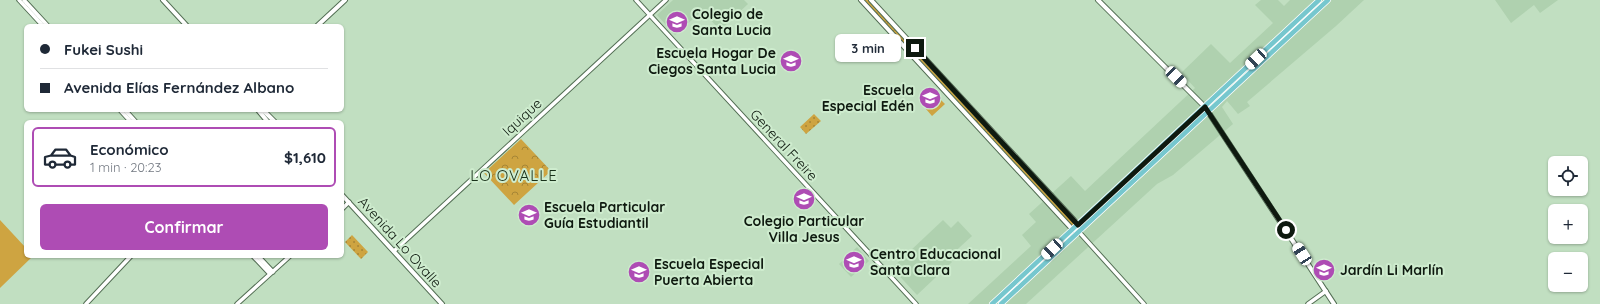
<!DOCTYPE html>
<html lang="es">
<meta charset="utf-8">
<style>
body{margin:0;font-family:Quicksand,sans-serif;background:#f6f6f7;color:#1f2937;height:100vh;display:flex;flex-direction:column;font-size:15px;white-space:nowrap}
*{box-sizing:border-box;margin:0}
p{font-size:13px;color:#747a83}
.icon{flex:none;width:22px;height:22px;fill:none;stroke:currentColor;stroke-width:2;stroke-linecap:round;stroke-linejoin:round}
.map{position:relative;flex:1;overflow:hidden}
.drawer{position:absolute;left:24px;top:120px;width:320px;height:138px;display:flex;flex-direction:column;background:#fff;border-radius:6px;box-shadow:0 1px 3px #0004}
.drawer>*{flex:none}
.banner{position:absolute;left:24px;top:24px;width:320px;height:88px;border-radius:6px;box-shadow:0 1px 3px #0004;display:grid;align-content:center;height:88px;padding:0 16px;background:#fff}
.buttons{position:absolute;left:1548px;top:156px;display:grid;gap:8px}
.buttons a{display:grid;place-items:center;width:40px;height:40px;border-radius:6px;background:#fff;box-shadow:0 1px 3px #0004;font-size:20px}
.end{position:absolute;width:18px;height:18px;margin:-9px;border:5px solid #0e190f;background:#fff;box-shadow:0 0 0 2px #fff}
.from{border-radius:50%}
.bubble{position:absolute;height:28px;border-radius:6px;background:#fff;box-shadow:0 1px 3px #0004;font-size:13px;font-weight:700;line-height:28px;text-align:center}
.car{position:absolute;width:12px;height:24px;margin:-12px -6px;border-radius:5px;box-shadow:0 0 3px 1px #0007;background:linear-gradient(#fff 24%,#345 0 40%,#fff 0 76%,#345 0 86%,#fff 0)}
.banner b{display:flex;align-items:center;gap:14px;height:38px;font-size:15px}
.banner b+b{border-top:1px solid #e0e1e3}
.banner i{width:10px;height:10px;background:#1f2937}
ul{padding:7px 0 0;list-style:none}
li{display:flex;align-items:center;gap:12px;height:60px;margin:0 8px 6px;padding:0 8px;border:2px solid #e0e1e3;border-radius:6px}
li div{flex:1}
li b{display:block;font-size:15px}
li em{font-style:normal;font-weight:700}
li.active{border-color:#ae4cb4}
li>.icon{width:36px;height:36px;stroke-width:1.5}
.primary-button{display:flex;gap:8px;margin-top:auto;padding:8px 16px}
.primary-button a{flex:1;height:46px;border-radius:6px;background:#ae4cb4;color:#fff;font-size:16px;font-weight:700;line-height:46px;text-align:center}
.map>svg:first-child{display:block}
</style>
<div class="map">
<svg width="1600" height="304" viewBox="0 0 1600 304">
<defs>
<pattern id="grass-dots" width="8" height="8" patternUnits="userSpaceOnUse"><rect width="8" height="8" fill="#cea441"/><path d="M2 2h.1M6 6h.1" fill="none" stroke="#a68535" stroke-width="1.8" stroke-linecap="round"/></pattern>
<pattern id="park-crowns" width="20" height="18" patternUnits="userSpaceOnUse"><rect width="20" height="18" fill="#cea441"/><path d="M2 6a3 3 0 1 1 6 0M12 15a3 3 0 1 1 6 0" fill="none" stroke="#a68535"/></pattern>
</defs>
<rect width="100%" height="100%" fill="#c1dfc1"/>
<path fill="#afd1af" d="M673,0H744L748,4L720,30L702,11L675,35L657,15Z
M1261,0H1278L1284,6L1290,0H1364L1336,26L1247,102L1250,106L1238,114L1227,101L1222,107L1233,124L1173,175L1157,184L1026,304H968L1031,246L1022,235L1036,222L1029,214L1071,176L1085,191L1195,88L1181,73L1211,44L1230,63L1273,23L1255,5Z
M1495,0H1558L1540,13L1534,5L1511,23Z
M943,220L951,228L958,221L972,236L948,258L952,262L917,295L892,268Z
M857,247L869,261L851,277L839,264Z"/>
<path fill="url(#grass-dots)" d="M814,114L821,121L806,134L800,127Z
M352,235L368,252L361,259L345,242Z"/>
<path fill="url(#park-crowns)" d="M864,0H870L1076,224L1073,227Z
M521,139L551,171L514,205L484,173Z"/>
<path fill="#cea441" d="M939,98L945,104L932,116L926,109Z
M0,220L26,248V256H33L0,288Z"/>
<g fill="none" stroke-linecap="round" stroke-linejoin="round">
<g stroke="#536e54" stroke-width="5.5">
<path id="tertiary" d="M19,0L43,26
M24,0L48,26
M636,0L916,304
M120,110L131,122
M125,110L136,122
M342,209L349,202
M1079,232L1144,304
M394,251L666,0
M253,256L270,274
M258,256L273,272
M86,304L131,256
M237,304L290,256
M1308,304L1326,291"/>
</g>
<g stroke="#536e54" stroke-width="6">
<path id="secondary" d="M163,0L187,26
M861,0L1073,230L1079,232
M871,0L1074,220L1078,225L1079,232
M1098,0L1205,107L1334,304
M317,26L345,0
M258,110L268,122
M263,110L275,122
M342,195L442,304"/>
</g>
<g stroke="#fff" stroke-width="6">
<path id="primary" d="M992,304L1319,0
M1001,304L1328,0"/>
</g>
<use href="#tertiary" stroke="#fff" stroke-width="3.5"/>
<use href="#secondary" stroke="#fff" stroke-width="4"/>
<use href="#primary" stroke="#76c7ce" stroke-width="4.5"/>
</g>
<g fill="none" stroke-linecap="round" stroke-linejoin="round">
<path stroke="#0e190f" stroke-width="5" d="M915,48L1078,225L1205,107L1286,230"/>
</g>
<defs>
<g id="school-disc" transform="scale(1.15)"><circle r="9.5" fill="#ae4cb4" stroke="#ceecce"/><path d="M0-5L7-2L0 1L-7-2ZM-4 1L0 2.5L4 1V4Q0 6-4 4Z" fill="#fff"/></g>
</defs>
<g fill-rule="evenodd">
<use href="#school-disc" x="677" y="22"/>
<use href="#school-disc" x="791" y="61"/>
<use href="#school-disc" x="930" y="98"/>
<use href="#school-disc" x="804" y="199"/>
<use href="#school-disc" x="529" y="215"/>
<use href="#school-disc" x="854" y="262"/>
<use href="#school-disc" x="1324" y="270"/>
<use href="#school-disc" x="639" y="272"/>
</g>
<g text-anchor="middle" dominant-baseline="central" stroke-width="4" stroke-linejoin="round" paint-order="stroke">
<g font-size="14" font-weight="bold" fill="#0e190f" stroke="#ceecce" text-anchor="start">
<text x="692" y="14">Colegio de<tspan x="692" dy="16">Santa Lucia</tspan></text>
<text x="776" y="53" text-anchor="end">Escuela Hogar De<tspan x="776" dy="16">Ciegos Santa Lucia</tspan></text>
<text x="914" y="90" text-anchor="end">Escuela<tspan x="914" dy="16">Especial Edén</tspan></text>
<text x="544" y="207">Escuela Particular<tspan x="544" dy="16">Guía Estudiantil</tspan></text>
<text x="804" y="221" text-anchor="middle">Colegio Particular<tspan x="804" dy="16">Villa Jesus</tspan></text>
<text x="870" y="254">Centro Educacional<tspan x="870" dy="16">Santa Clara</tspan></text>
<text x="654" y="264">Escuela Especial<tspan x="654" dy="16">Puerta Abierta</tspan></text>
<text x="1340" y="270">Jardín Li Marlín</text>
</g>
<g font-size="14" fill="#0e190f" stroke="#ceecce">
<text transform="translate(522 117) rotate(-43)">Iquique</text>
<text transform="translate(784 145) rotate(47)">General Freire</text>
<text transform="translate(400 242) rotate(48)">Avenida Lo Ovalle</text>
</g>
<g font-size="15" letter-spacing="1" fill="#1a321b" stroke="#ceecce">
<text x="514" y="175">LO OVALLE</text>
</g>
</g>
</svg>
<div class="buttons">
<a><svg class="icon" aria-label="locate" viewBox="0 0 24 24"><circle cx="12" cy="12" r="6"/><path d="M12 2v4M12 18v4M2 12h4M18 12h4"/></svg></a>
<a>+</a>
<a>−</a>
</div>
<i class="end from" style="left:1286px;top:230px"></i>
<i class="end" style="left:915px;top:48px"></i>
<div class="bubble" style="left:835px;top:34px;width:66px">3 min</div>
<i class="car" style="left:1256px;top:59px;rotate:227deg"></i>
<i class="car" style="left:1176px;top:77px;rotate:135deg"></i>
<i class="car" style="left:1052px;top:249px;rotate:227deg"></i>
<i class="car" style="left:1302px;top:254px;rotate:327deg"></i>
<div class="banner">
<b><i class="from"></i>Fukei Sushi</b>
<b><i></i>Avenida Elías Fernández Albano</b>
</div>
<section class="drawer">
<ul>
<li class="active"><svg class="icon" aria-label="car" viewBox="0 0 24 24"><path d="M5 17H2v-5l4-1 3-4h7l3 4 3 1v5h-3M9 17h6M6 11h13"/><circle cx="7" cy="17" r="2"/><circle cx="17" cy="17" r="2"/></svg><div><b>Económico</b><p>1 min · 20:23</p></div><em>$1,610</em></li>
</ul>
<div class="primary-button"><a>Confirmar</a></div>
</section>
</div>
